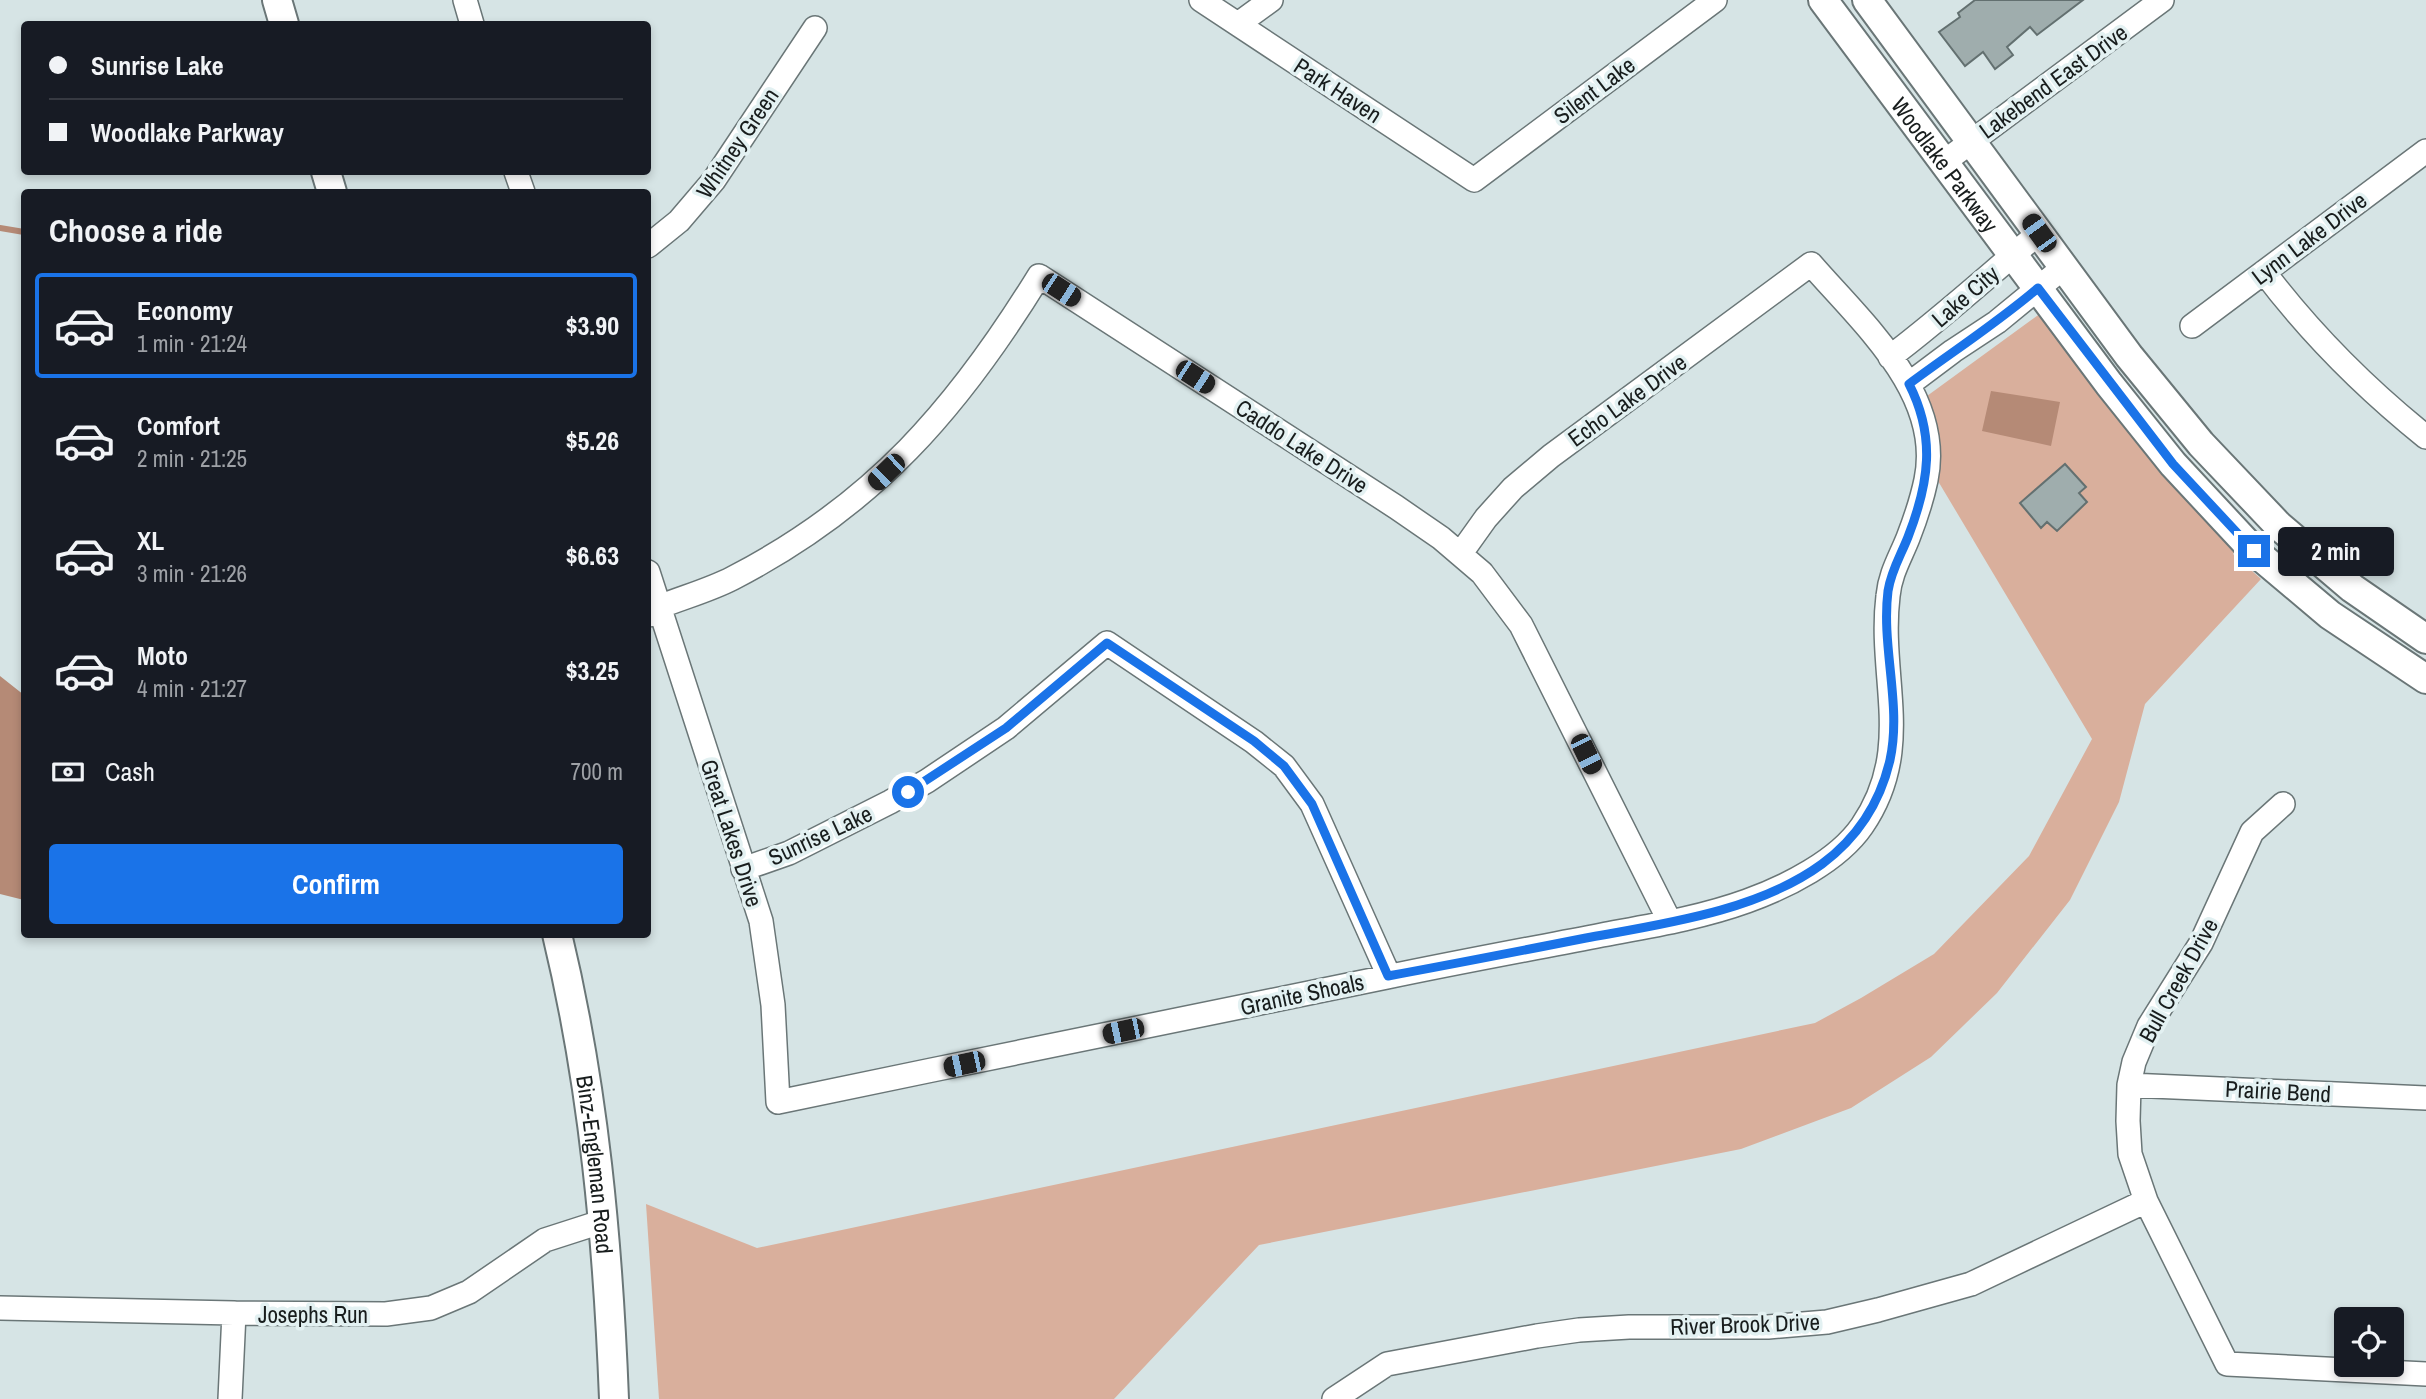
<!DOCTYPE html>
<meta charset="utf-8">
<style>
body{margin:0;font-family:"Archivo Narrow",sans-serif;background:#20242c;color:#f1f3f6;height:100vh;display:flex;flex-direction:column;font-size:26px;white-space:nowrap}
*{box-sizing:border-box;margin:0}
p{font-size:23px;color:#9ea1a6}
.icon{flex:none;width:38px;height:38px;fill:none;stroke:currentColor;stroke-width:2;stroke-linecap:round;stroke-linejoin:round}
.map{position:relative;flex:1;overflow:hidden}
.side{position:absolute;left:21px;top:189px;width:630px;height:749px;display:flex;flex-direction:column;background:#171b24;border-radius:7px;box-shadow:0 4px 10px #0003}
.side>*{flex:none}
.banner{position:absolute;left:21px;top:21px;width:630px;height:154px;border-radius:7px;box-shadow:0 4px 10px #0003;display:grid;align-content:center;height:154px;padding:0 28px;background:#171b24}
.buttons{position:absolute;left:2334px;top:1307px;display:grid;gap:14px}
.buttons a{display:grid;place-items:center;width:70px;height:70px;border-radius:7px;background:#171b24;box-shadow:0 4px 10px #0003;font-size:35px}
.end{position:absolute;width:32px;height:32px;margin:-16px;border:9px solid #1a73e8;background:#fff;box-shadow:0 0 0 4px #fff}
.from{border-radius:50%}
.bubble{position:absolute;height:49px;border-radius:7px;background:#171b24;box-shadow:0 4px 10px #0003;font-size:23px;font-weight:700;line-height:49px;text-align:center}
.car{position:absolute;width:21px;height:42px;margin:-21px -10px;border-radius:9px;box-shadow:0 0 5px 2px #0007;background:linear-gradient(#222 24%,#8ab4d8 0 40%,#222 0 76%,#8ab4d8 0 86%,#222 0)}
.banner b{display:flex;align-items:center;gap:24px;height:66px;font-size:26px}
.banner b+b{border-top:2px solid #363941}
.banner i{width:18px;height:18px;background:#f1f3f6}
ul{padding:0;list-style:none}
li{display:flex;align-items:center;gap:21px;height:105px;margin:0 14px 10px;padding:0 14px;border:4px solid transparent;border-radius:7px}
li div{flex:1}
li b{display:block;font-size:26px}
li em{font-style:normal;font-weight:700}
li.on{border-color:#1a73e8}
li>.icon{width:63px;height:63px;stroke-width:1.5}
h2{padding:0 28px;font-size:32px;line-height:84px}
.pay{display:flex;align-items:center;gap:18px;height:77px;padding:0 28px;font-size:26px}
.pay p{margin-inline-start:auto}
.action{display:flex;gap:14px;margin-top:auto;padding:14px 28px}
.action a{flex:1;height:80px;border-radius:7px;background:#1a73e8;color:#fff;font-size:28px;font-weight:700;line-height:80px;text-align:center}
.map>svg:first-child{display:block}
</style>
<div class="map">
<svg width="2426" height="1399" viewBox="0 0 2426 1399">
<rect width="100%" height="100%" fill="#d6e4e5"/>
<path fill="#d9af9c" d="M2041,313L2238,548L2233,554L2261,579L2145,704L2119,802L2070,900L1997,993L1931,1057L1851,1108L1741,1149L1259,1245L1114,1399H659L646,1204L757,1248L1815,1023L1861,998L1934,954L2029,856L2092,739L1938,481L1936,430L1927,396Z"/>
<path fill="#b58a76" d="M1991,391L2060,402L2051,446L1982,431Z
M0,676L24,695V900L0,894Z"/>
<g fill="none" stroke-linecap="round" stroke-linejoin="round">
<path stroke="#b58a76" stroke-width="6" d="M0,228L24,232"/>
</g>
<path fill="#9fadad" stroke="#637070" stroke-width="2" d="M1975,0H2083L2037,35L2030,27L2007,47L2013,55L1995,69L1983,52L1965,66L1939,32L1960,17L1958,13Z
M2065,464L2086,487L2079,493L2087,502L2057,531L2047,522L2041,528L2020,503Z"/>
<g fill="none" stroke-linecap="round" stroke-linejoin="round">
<g stroke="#6a7677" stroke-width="26">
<path id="minor" d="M465,0L472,24
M1201,0L1474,180L1715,0
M1238,24L1271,0
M1944,162L2162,0
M516,172L523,192
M648,246L679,221L714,180L815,28
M2264,272C2311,334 2365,388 2426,437
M2192,326L2426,151
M1890,357C1942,318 1990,274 2039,233
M1909,384L1953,351L1997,322L2064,267
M648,572L761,921L773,1005L778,1102C981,1060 1184,1017 1387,977C1458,962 1530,949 1602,935C1650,926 1700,918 1747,901C1786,887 1838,861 1862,826C1915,749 1878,678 1888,596C1890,574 1900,558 1908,538C1915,520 1922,499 1926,480C1944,394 1862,323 1811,264L1551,456L1513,488L1486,518L1461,553
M649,615L659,607C684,597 710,590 733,578C874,505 957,409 1039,276L1396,507L1441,538L1482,573L1521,625L1670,922
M2283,804L2252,832L2201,943L2149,1026L2134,1062L2129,1085L2128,1121L2130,1154L2146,1201L2227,1364L2426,1374
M743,869L789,853L890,802L927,781L1006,728L1107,643L1254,742L1284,766L1312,804L1389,976
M2129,1085L2426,1098
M0,1308L234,1313L386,1314L431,1308L469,1292L545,1240L604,1221
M230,1399L234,1313
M1334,1399L1387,1364L1537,1336L1579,1330L1629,1327H1768L1827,1322L1878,1310L1971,1284L2146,1201"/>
</g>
<g stroke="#6a7677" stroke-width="32">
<g id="tertiary">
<path d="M277,0L284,24"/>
<path id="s1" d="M1823,0L2109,384L2173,464L2254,551L2330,615L2426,679"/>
<path d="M1867,0L2129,356L2201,444L2279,526L2352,588L2426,639"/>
<path d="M326,172L332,192"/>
<path id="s2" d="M557,934C594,1087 608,1243 614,1399"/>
</g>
</g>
<use href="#minor" stroke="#fff" stroke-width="23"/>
<use href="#tertiary" stroke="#fff" stroke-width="28"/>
</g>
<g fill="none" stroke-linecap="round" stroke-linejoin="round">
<path stroke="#1a73e8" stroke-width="9" d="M908,792L1006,728L1107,643L1254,741L1284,766L1312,804L1388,976C1454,964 1520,951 1586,938C1663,924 1758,911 1822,864C1857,838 1880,803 1890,760C1902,705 1881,647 1888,591C1891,571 1901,555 1908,537C1929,483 1936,437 1909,384C1952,352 1997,323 2038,288L2173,464L2254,551"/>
</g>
<g text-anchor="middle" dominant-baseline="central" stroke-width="7" stroke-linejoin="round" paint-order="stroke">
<g font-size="23" fill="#181d1d" stroke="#e3f1f2">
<text transform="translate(2053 81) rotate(-36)">Lakebend East Drive</text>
<text transform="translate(1338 90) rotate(33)">Park Haven</text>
<text transform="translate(1594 90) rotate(-37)">Silent Lake</text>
<text transform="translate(737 143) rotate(-56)">Whitney Green</text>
<text stroke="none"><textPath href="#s1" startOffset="205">Woodlake Parkway</textPath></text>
<text transform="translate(2309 238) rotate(-37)">Lynn Lake Drive</text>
<text transform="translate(1965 296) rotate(-41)">Lake City</text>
<text transform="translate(1627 400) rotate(-36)">Echo Lake Drive</text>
<text transform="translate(1302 446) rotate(33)">Caddo Lake Drive</text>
<text transform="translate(732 833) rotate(72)">Great Lakes Drive</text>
<text transform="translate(820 835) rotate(-25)">Sunrise Lake</text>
<text transform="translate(2178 980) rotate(-61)">Bull Creek Drive</text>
<text transform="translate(1302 994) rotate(-12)">Granite Shoals</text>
<text transform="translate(2278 1091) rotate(3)">Prairie Bend</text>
<text stroke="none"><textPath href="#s2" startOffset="234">Binz-Engleman Road</textPath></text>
<text x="313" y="1314">Josephs Run</text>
<text transform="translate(1745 1324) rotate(-2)">River Brook Drive</text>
</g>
</g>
</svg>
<div class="buttons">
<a><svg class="icon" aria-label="locate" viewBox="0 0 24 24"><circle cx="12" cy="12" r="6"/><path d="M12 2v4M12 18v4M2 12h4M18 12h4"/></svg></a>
</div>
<i class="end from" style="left:908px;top:792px"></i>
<i class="end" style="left:2254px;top:551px"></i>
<div class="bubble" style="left:2278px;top:527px;width:116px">2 min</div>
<i class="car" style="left:2039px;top:233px;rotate:324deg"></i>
<i class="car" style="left:1061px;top:290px;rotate:123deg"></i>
<i class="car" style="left:1195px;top:377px;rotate:123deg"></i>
<i class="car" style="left:886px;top:472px;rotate:226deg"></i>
<i class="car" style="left:1586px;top:754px;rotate:154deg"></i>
<i class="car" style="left:1123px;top:1031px;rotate:258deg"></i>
<i class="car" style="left:964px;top:1064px;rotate:258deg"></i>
<div class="banner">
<b><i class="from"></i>Sunrise Lake</b>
<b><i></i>Woodlake Parkway</b>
</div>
<section class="side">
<h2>Choose a ride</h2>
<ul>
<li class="on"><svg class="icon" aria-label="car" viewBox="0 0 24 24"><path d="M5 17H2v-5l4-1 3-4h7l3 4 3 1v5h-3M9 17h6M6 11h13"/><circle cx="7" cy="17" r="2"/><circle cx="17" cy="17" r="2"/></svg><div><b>Economy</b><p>1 min · 21:24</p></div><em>$3.90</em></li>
<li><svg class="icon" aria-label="car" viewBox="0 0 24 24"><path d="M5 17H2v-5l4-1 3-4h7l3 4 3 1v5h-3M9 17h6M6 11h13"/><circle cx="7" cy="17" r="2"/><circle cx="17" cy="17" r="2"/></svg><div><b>Comfort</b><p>2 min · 21:25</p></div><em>$5.26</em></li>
<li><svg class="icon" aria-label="car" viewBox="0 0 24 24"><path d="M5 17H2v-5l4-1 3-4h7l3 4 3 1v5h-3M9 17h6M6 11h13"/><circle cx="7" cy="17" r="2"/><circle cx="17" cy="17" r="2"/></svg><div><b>XL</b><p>3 min · 21:26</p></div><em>$6.63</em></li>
<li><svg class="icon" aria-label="car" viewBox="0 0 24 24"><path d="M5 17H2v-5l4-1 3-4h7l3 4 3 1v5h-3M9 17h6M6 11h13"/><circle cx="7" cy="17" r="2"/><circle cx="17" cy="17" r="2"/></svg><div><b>Moto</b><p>4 min · 21:27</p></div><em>$3.25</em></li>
</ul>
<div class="pay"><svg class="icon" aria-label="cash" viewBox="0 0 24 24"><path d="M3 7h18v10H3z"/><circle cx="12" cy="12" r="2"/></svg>Cash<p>700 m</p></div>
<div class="action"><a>Confirm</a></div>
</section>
</div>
